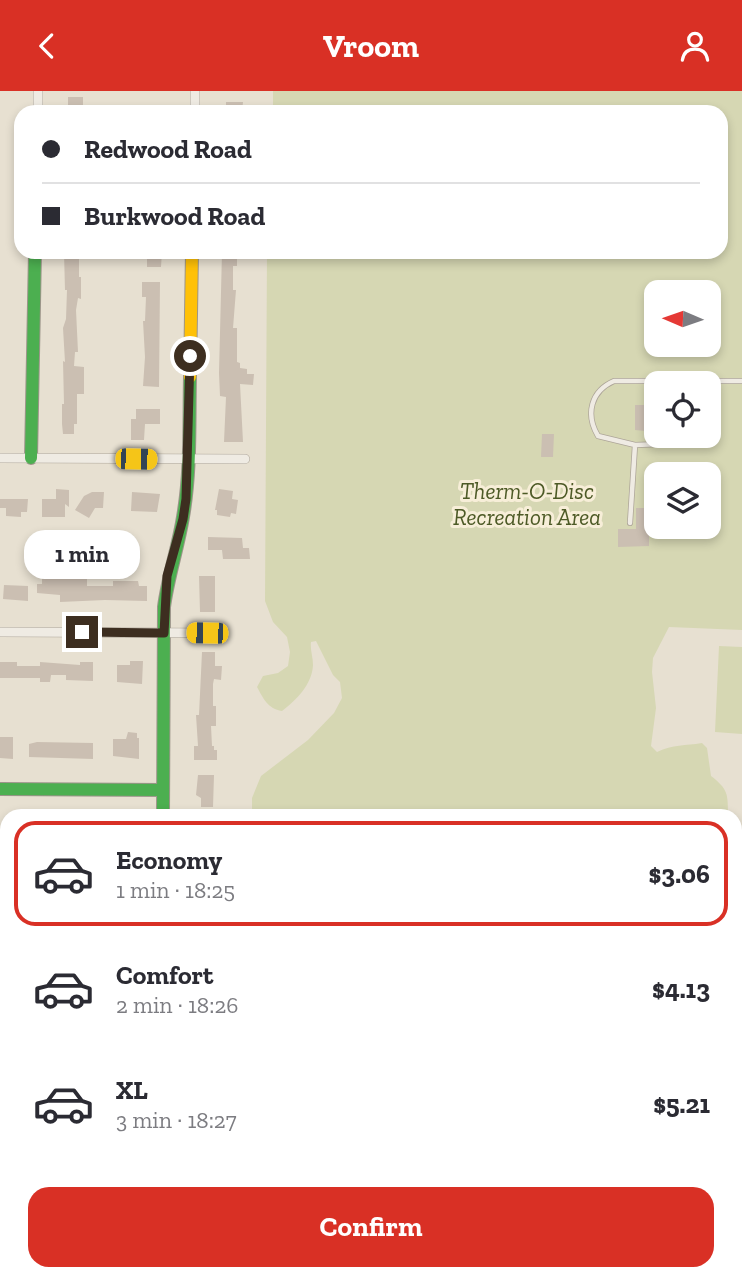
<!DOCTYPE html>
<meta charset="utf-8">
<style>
body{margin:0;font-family:"Zilla Slab",serif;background:#f2f2f3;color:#2b2b33;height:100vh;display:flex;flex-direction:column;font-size:26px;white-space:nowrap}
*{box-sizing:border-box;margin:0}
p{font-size:23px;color:#7c7c81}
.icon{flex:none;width:38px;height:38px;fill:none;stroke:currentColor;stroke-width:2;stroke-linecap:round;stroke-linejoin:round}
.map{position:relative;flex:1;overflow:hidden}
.panel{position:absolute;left:0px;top:718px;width:742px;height:472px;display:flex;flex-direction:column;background:#fff;border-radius:21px 21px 0 0;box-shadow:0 4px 10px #0003}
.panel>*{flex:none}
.top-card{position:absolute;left:14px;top:14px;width:714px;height:154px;border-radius:21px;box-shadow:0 4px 10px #0003;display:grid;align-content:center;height:154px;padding:0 28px;background:#fff}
.needle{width:46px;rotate:272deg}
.controls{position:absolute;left:644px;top:189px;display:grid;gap:14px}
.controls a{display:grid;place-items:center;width:77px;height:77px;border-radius:14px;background:#fff;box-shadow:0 4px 10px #0003;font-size:35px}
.end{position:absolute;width:32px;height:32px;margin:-16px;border:9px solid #3d2e20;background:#fff;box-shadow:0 0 0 4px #fff}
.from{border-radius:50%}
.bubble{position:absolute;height:49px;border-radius:21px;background:#fff;box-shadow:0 4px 10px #0003;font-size:23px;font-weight:700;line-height:49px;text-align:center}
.car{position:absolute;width:21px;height:42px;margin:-21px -10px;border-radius:9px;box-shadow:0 0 5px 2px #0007;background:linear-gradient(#f5c518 24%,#345 0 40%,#f5c518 0 76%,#345 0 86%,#f5c518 0)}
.top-card b{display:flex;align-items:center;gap:24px;height:66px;font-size:26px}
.top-card b+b{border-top:2px solid #e1e1e2}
.top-card i{width:18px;height:18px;background:#2b2b33}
ul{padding:12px 0 0;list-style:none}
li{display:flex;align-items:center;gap:21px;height:105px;margin:0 14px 10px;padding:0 14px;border:4px solid transparent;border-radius:21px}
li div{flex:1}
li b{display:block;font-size:26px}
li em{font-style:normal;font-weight:700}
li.on{border-color:#d93025}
li>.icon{width:63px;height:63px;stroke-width:1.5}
.action{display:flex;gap:14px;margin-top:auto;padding:14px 28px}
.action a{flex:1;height:80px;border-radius:21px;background:#d93025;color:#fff;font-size:28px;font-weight:700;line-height:80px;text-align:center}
header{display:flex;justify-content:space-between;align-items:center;height:91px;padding:0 28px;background:#d93025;color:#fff;font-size:32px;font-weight:700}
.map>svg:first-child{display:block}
</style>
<header><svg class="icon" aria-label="back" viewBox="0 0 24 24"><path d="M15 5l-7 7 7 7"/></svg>Vroom<svg class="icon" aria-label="person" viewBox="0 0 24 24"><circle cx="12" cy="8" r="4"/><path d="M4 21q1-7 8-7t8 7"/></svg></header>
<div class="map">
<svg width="742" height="1190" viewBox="0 0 742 1190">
<rect width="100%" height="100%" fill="#e7e0d1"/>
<path fill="#d6d7b3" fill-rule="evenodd" d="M273,0H742V539L669,536L653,567L652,581L656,617L651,655L657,661C673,653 685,655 702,652L707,657L711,685C728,698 728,703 728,724H252V707L261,685L308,649L334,622L342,607L340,591L333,584L316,550L311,551C310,559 313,566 313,574C312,594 296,609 282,620C268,618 263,607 257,596L263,585L278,582L288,575L290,561L287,546L273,531L265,510L267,161H721V21H273ZM656,201H709V254H656ZM656,292H709V345H656ZM656,383H709V436H656Z
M719,555L742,556V643L715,641Z
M257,1183H568L571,1190H257Z"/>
<path fill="#cbbfb2" d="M68,6H83V21H68Z
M226,11H243L242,21H226Z
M64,161H79V186H81V208L78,207L76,219L78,261H75L74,275L84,276V303H77V333H74V343H63L62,333V313H64L63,270L65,271L63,237L66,228L67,199H65Z
M147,161H162L161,176H147Z
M222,161H237V175H233V199H236L233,237H237V271L240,272V277L247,278V283H254L253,294L240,293L243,351H224L226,306L220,305L219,282Z
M142,191H160L159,296L143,295L145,266L143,230H145L146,206H142Z
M647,302H656V341L635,339V314H647Z
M136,318H160V333H145L144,349H131V328H136Z
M542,343H554L553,366H541Z
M56,398L69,399V416L65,413V426H42V408H56Z
M219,398L233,400L232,408L238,409L236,423L231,422L230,426L217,424V419H215Z
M92,401H104L103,417H95L89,427L75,419L84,405Z
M132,401L160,403L157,421L131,420Z
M0,408H28L27,421H21V426L6,425V417H0Z
M636,417H649V455L618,456V438H636Z
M208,446L242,447L243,457H249L250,468H223L222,459H208Z
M199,485H215V521H200Z
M42,488H87V495H113V490H138L139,495H147V510L105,509L60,511V504L37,502V493H42Z
M4,494L28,495V510L3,508Z
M202,561H215V575H222L221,589L214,588L213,593V615H216V635H211L212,655H214V659H217V669H194V655H198L196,624H199Z
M130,570H143L142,593L117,591V574H130Z
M0,571H17V575H40V571L80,574V571H93V590L66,589V584H51L50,591H40V587H0Z
M128,641L137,642V647H139V668L113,665V648H126Z
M0,646H13V668L0,667Z
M37,651L93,652V668L29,666V653Z
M198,684H214L213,716H201V707L196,704Z"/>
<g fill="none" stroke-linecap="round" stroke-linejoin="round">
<g stroke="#ada599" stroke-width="6">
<path id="lane" d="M635,354L598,345C585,323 591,300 614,290H742
M630,432L635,354L663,353L676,345
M735,1086H742
M726,1183V1190
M692,1190L693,1183"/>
</g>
<g stroke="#ada599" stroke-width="10">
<path id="street" d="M38,21V0
M195,21V0
M0,367L245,368
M0,541L221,542
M0,855H7
M0,1106H7
M160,1190V1183"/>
</g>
<g stroke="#9c958a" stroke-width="14">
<path id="fast" d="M31,367L35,161
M0,698L163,699
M163,724L164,516C168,485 178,457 183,426C191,380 189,333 190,286"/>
</g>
<g stroke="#9c958a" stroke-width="14">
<path id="slow" d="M190,286L192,161"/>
</g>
<use href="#lane" stroke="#efebe3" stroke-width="4.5"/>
<use href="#street" stroke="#efebe3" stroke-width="9"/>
<use href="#fast" stroke="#4caf50" stroke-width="12"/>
<use href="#slow" stroke="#ffc107" stroke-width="12"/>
</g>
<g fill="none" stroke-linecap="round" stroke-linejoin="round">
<path stroke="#3d2e20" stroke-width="9" d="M82,541L164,542L167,485L183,428L186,408L190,265"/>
</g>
<g text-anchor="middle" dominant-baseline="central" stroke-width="6" stroke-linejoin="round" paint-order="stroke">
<g font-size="23" font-style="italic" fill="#4d5a26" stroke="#f7eed8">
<text x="527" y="400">Therm-O-Disc<tspan x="527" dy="26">Recreation Area</tspan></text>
</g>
</g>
</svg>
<div class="controls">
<a><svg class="needle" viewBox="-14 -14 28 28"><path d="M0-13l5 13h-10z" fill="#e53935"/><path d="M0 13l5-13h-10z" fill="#7c7c81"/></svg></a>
<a><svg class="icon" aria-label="locate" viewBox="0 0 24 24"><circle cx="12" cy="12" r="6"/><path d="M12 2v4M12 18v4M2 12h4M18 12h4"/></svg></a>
<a><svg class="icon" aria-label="layers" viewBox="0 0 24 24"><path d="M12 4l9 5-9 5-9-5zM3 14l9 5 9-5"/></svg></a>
</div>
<i class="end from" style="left:190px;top:265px"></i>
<i class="end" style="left:82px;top:541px"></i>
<div class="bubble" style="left:24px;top:439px;width:116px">1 min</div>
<i class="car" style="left:136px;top:368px;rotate:91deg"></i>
<i class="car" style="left:207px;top:542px;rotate:271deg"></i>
<div class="top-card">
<b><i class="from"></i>Redwood Road</b>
<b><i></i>Burkwood Road</b>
</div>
<section class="panel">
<ul>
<li class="on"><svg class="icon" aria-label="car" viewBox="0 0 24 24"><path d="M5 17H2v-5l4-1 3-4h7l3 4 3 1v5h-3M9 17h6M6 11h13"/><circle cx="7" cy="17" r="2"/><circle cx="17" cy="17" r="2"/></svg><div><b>Economy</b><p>1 min · 18:25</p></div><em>$3.06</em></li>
<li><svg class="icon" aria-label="car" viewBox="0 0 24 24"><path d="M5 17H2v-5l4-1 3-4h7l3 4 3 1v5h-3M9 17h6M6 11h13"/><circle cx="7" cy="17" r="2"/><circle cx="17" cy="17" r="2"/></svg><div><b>Comfort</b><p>2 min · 18:26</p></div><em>$4.13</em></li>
<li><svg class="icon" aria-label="car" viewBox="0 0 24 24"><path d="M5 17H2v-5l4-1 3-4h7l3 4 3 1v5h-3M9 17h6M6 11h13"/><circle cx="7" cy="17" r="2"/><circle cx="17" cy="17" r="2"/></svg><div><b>XL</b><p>3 min · 18:27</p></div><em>$5.21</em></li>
</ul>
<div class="action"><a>Confirm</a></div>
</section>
</div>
